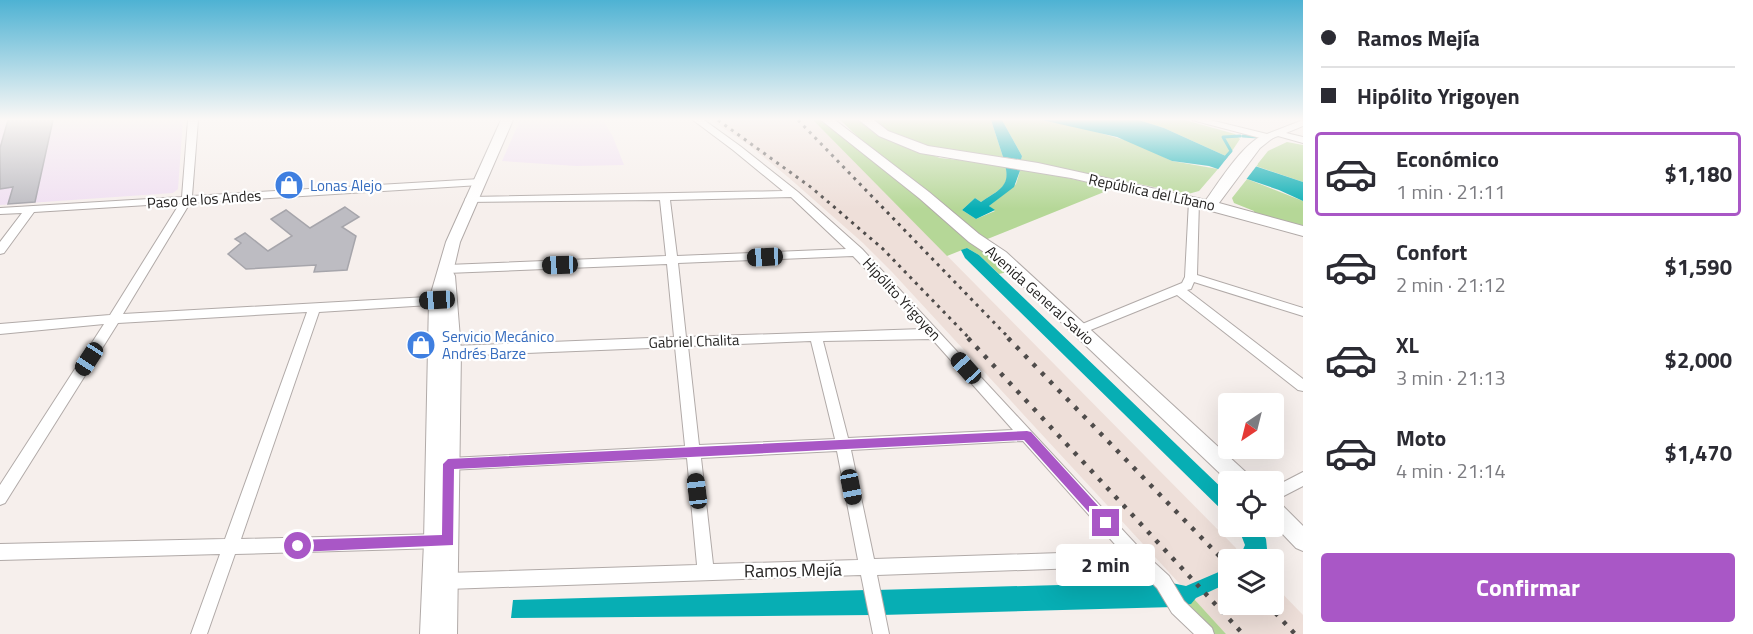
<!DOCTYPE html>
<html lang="es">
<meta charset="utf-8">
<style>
body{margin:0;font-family:"Titillium Web",sans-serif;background:#f2f2f3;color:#2b2b33;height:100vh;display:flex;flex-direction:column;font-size:22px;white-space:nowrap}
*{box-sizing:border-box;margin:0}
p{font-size:20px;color:#7c7c81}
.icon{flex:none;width:33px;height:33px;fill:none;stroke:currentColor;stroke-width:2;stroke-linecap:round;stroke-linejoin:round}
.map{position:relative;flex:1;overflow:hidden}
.details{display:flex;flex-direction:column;background:#fff;width:450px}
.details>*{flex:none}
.hud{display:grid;align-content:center;height:132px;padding:0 18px;background:#fff}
.needle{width:39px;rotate:215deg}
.controls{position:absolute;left:1218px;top:393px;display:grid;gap:12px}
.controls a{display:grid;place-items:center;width:66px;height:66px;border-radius:6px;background:#fff;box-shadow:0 6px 24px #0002;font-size:30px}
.end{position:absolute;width:27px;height:27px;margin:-14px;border:8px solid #a957c6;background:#fff;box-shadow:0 0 0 3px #fff}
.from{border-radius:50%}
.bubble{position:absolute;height:42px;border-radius:6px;background:#fff;box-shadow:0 6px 24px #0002;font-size:20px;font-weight:700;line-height:42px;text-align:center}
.car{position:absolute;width:18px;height:36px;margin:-18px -9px;border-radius:8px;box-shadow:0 0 4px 2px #0007;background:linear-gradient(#222 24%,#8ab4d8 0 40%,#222 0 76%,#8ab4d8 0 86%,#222 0)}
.hud b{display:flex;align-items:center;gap:21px;height:57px;font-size:22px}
.hud b+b{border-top:2px solid #e1e1e2}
.hud i{width:15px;height:15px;background:#2b2b33}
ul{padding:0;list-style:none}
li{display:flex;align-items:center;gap:18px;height:84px;margin:0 12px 9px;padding:0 6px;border:3px solid transparent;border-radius:6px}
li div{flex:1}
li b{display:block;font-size:22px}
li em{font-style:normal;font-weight:700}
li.active{border-color:#a957c6}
li>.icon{width:54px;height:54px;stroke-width:1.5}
.action{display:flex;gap:12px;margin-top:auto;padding:12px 18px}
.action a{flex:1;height:69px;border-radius:6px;background:#a957c6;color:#fff;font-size:24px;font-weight:700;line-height:69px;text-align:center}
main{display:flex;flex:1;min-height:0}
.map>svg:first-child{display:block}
</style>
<main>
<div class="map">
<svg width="1303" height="634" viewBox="0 0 1303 634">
<rect width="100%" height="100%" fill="#f6efec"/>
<path fill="#eedfd9" d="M711,120H813L1236,548L1239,559L1228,560V604H1274V585L1303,615V634H1226L892,272L863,243L788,177L750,146Z"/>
<path fill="#f0e0f2" d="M0,120H183L178,189L173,193L0,205Z
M520,120H603L613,137L624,165L576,166L502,161Z"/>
<path fill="#b5d797" d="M813,120H823L991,256L1007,272L999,274L979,255L967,248L947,256Z
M840,120H858L878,136L940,158L1005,165C1012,187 998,190 981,202L975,198L962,210L976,219L995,211L989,206L1016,184L1021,168L1114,188L985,240L886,163Z
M871,120H991L1003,157C954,153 913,149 871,120Z
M1002,120H1042L1079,127L1135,143L1172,161L1218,169L1199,191L1188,194L1021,160L1022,156Z
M1139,120H1185L1235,134L1240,139L1228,157L1164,128Z
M1287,142L1303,145V182L1256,166L1268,151Z
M1247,179L1303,201V227L1254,213V211L1234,203L1232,198Z
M1194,599L1226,634H1212L1183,606Z"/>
<path fill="#07aeb4" d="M991,120H1002L1022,156L1021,160L1003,157Z
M1042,120H1139L1164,128L1228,157L1303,182V201L1279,190L1209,166L1172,161L1117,137Z
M1005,165L1021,168L1014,187L989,206L995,210L976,219L962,210L975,198L981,202C998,190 1011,187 1005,165Z
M967,248L979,255L1228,494V516L965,258L961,250Z
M1238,527H1260L1266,539L1268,559H1239L1245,545Z
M1228,568V583L1196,598L1191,604L1174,607L881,615L876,590L1167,582L1186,586Z
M867,590L873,615L511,618L513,600Z"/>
<path fill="#f6efec" d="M1230,154L1258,164L1245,181L1216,172Z"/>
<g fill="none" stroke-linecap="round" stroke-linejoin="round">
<path stroke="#07aeb4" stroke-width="3" d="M1243,136L1258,137
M1224,159L1231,151L1223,137L1240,136"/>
</g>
<path fill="#bdbcc2" stroke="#a6a5ab" stroke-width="1.5" d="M8,120H53L35,202L8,204L13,187L0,189V148Z
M345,207L359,217L342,227L356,236L347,270L314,272L316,265L246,269L228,254L241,243L235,239L245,233L268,251L292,236L271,219L286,210L310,228Z"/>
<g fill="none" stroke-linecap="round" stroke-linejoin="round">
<g stroke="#b1aaa8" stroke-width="2">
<path id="street" d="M188,120H198L192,196L480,179L485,182L480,185L190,203L123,314L445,296L451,300L445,304L319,312L241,539L440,534L445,536L448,541L445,546L440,548L235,554L207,634H191L220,554L0,560V544L225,539L307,312L118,323L5,503L0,505V485L104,324L0,334V324L110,315L180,203L34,212L4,253L0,254V242L22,213L0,214V208L182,197Z
M693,120H704L740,146L798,192L862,249L1144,553L1169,576L1184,601L1212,628L1214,634H1194L1172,613L1157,588L1135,566L877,575L889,634H873L861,575L447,589L441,587L439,581L441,575L447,573L697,565L687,458L449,470L444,468L442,464L444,460L449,458L685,446L675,347L452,356L448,354L446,351L448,348L452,346L674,337L667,264L447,273L441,269L447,265L666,256L660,200L466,202L465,200L466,198L470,197L783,191L733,150ZM791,197L846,249L677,256L670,200ZM853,256L923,329L686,337L678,263ZM932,339L1013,430L848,438L823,341ZM811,341L835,439L699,445L688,346ZM1023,441L1121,551L874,559L851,450ZM837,451L858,560L713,564L701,458Z
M1192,120H1210L1267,134L1303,120V126L1286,133L1303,137V143L1278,136L1268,140Z
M1194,198L1199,201L1197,275L1303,308V316L1194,282L1191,289L1187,290L1303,379V391L1298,390L1177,295L1083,333H1075L1073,330L1075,327L1182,283L1185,277L1189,201Z
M1303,472V486L1274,501V487Z"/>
</g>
<g stroke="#b1aaa8" stroke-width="2">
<path id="secondary" d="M501,120H513L460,242L453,272L455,276L461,351L457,634H420L424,542L429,300L446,242Z
M821,120H835L929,192L979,234L1006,252L1250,476L1253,482H1229L996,260L969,242L919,198Z
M859,120H874L888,131L928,146L1038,163L1206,200C1218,184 1251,129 1273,134L1274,137L1260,148L1219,203L1303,226V236L1204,209L1071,178L920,153L879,136Z
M1274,501L1281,504L1303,526V551L1296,548L1274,525Z"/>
</g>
<use href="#street" fill="#fff" fill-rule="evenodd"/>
<use href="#secondary" fill="#fff" fill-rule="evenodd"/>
<path stroke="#4f4c4b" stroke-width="3" stroke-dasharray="3 5" stroke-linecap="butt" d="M718,120L812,188L883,249L970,339
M798,120L1010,339"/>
<path stroke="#4f4c4b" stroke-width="4.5" stroke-dasharray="4 8" stroke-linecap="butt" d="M968,338L1243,634
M1008,338L1228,565
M1267,604L1295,634"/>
</g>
<linearGradient id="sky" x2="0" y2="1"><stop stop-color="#4eb2d3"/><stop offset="0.57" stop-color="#fbf8f6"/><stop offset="1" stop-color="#fbf8f6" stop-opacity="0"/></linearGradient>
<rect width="1303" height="209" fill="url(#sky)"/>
<path fill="#a957c6" d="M1027,431L1031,432L1110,519V527H1102L1024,440L454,469L453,545L298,552L294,550L292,546L294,541L298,540L442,535L443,464L448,459Z"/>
<defs>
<g id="shop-disc" transform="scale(1.5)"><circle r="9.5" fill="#3f7fe0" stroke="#fff"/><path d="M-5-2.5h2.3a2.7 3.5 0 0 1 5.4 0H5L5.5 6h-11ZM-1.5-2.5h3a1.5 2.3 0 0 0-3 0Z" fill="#fff"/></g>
</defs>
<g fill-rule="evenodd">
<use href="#shop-disc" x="289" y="185"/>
<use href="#shop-disc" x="421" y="345"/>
</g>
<g text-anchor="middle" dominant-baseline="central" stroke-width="4.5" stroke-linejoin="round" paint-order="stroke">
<g font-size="15" fill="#366cbe" stroke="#fff" text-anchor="start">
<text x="310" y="185">Lonas Alejo</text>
<text x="442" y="336">Servicio Mecánico<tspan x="442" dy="17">Andrés Barze</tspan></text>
</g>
<g font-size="15" fill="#242221" stroke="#fff">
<text transform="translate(1152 192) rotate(12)">República del Líbano</text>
<text transform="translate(204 199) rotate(-4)">Paso de los Andes</text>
<text transform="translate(1040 295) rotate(42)">Avenida General Savio</text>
<text transform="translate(902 299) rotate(47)">Hipólito Yrigoyen</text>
<text transform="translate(694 341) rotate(-2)">Gabriel Chalita</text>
</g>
<g font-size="18" fill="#242221" stroke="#fff">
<text transform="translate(793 570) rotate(-1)">Ramos Mejía</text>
</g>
</g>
</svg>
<div class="controls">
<a><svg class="needle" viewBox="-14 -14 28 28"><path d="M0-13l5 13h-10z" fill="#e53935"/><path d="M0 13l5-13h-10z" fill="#7c7c81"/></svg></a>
<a><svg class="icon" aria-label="locate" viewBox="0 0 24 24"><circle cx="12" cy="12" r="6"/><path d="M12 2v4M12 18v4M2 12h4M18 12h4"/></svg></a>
<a><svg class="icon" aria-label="layers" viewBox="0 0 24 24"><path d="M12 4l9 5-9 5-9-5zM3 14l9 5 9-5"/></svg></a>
</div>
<i class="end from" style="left:298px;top:546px"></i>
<i class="end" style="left:1106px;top:523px"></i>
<div class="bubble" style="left:1056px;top:544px;width:99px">2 min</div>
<i class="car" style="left:765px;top:257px;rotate:267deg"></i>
<i class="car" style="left:560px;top:265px;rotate:268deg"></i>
<i class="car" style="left:437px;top:300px;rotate:267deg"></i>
<i class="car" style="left:89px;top:359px;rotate:213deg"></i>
<i class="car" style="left:966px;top:368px;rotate:318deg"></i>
<i class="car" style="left:851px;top:487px;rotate:169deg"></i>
<i class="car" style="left:697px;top:491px;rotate:353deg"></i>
</div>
<section class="details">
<div class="hud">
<b><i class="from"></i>Ramos Mejía</b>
<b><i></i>Hipólito Yrigoyen</b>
</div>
<ul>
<li class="active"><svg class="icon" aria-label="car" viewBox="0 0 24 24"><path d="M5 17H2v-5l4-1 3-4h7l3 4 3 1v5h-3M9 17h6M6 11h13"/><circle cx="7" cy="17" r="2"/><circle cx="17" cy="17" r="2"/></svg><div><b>Económico</b><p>1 min · 21:11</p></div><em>$1,180</em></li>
<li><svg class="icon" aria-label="car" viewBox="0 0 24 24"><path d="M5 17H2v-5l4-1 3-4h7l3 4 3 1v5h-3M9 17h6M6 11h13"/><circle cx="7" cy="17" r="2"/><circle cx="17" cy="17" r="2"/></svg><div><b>Confort</b><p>2 min · 21:12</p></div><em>$1,590</em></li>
<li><svg class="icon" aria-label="car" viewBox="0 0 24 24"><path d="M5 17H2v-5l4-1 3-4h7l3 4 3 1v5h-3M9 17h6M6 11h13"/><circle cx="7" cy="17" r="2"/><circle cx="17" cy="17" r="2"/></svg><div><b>XL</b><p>3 min · 21:13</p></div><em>$2,000</em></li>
<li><svg class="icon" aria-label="car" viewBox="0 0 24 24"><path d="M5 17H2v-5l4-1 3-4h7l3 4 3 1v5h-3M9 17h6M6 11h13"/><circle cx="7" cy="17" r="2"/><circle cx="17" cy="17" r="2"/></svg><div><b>Moto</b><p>4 min · 21:14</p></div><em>$1,470</em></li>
</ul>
<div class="action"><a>Confirmar</a></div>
</section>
</main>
